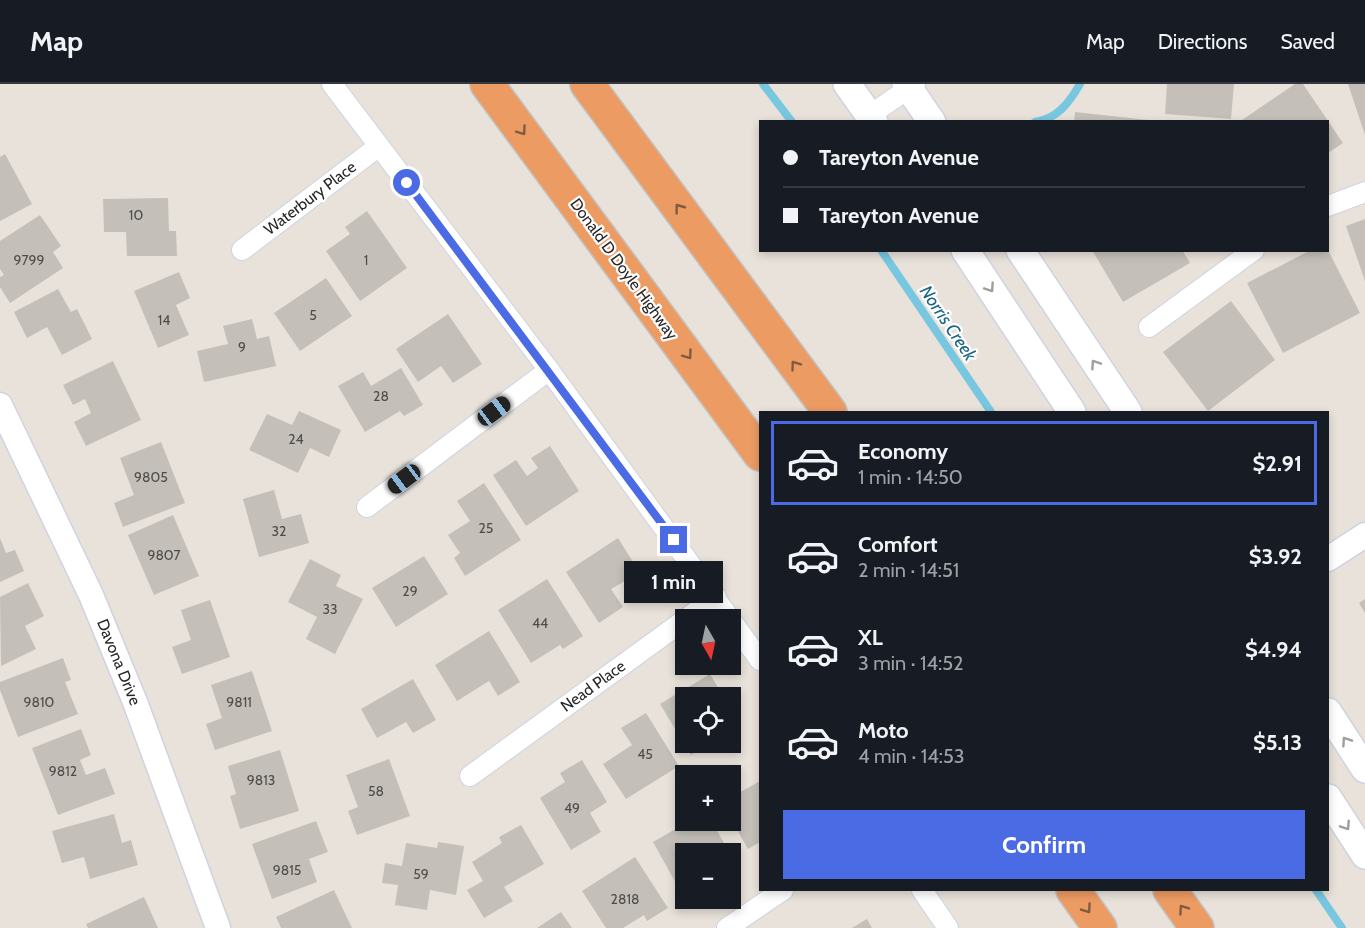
<!DOCTYPE html>
<meta charset="utf-8">
<style>
body{margin:0;font-family:Cabin,sans-serif;background:#20242c;color:#f1f3f6;height:100vh;display:flex;flex-direction:column;font-size:22px;white-space:nowrap}
*{box-sizing:border-box;margin:0}
p{font-size:20px;color:#9ea1a6}
.icon{flex:none;width:33px;height:33px;fill:none;stroke:currentColor;stroke-width:2;stroke-linecap:round;stroke-linejoin:round}
.map{position:relative;flex:1;overflow:hidden}
.side{position:absolute;left:759px;top:327px;width:570px;height:480px;display:flex;flex-direction:column;background:#171b24;border-radius:0px;box-shadow:0 3px 9px #0003}
.side>*{flex:none}
.guide{position:absolute;left:759px;top:36px;width:570px;height:132px;border-radius:0px;box-shadow:0 3px 9px #0003;display:grid;align-content:center;height:132px;padding:0 24px;background:#171b24}
.needle{width:39px;rotate:171deg}
.controls{position:absolute;left:675px;top:525px;display:grid;gap:12px}
.controls a{display:grid;place-items:center;width:66px;height:66px;border-radius:0px;background:#171b24;box-shadow:0 3px 9px #0003;font-size:30px}
.end{position:absolute;width:27px;height:27px;margin:-14px;border:8px solid #4b6be5;background:#fff;box-shadow:0 0 0 3px #fff}
.from{border-radius:50%}
.bubble{position:absolute;height:42px;border-radius:0px;background:#171b24;box-shadow:0 3px 9px #0003;font-size:20px;font-weight:800;line-height:42px;text-align:center}
.car{position:absolute;width:18px;height:36px;margin:-18px -9px;border-radius:8px;box-shadow:0 0 4px 2px #0007;background:linear-gradient(#222 24%,#8ab4d8 0 40%,#222 0 76%,#8ab4d8 0 86%,#222 0)}
.guide b{display:flex;align-items:center;gap:21px;height:57px;font-size:22px}
.guide b+b{border-top:2px solid #363941}
.guide i{width:15px;height:15px;background:#f1f3f6}
ul{padding:10px 0 0;list-style:none}
li{display:flex;align-items:center;gap:18px;height:84px;margin:0 12px 9px;padding:0 12px;border:3px solid transparent;border-radius:0px}
li div{flex:1}
li b{display:block;font-size:22px}
li em{font-style:normal;font-weight:800}
li.active{border-color:#4b6be5}
li>.icon{width:54px;height:54px;stroke-width:1.5}
.action{display:flex;gap:12px;margin-top:auto;padding:12px 24px}
.action a{flex:1;height:69px;border-radius:0px;background:#4b6be5;color:#fff;font-size:24px;font-weight:800;line-height:69px;text-align:center}
header{display:flex;align-items:center;gap:36px;box-sizing:border-box;height:84px;padding:0 30px;background:#171b24;border-bottom:2px solid #363941}
header strong{font-size:28px}
nav{display:flex;gap:33px;margin-inline-start:auto;font-size:21px}
.map>svg:first-child{display:block}
</style>
<header>
<strong>Map</strong>
<nav><a>Map</a><a>Directions</a><a>Saved</a></nav>
</header>
<div class="map">
<svg width="1365" height="844" viewBox="0 0 1365 844">
<rect width="100%" height="100%" fill="#e8e2da"/>
<g fill="none" stroke-linecap="round" stroke-linejoin="round">
<path stroke="#78c7e0" stroke-width="8" d="M763,0L792,38
M1035,38C1057,35 1069,19 1080,0
M881,166L991,328
M1316,806L1342,844"/>
</g>
<path fill="#c4c0b9" d="M1167,0H1234L1231,35L1165,30Z
M1295,0H1303L1343,59L1328,69V38H1239Z
M1348,0H1365V51Z
M1075,28L1148,36V38H1074Z
M5,70L32,120L0,137V73Z
M168,114L169,147H176L177,172H127L126,148H104L103,115Z
M367,127L407,184L360,217L326,167L350,150L345,143Z
M40,131L61,162L53,168L63,184L10,219L0,203V193L4,191L0,185V157Z
M1365,135V197L1346,142Z
M1092,166H1182L1190,179L1123,218Z
M1311,166H1328L1360,229L1283,269L1247,199Z
M179,188L190,214L176,221L189,251L158,264L134,207Z
M326,194L352,232L300,267L274,229Z
M58,205L71,228L77,225L92,255L62,271L47,243L27,254L14,228Z
M1231,217L1275,276L1208,327L1163,268Z
M448,230L482,280L453,299L441,282L418,298L396,265Z
M252,235L257,255L269,252L276,282L204,298L197,267L228,260L223,242Z
M113,277L141,336L86,362L74,338L91,329L85,315L73,321L63,301Z
M401,284L423,321L404,332L400,327L365,348L338,302L363,288L371,302Z
M299,327L341,346L329,373L310,364L298,389L249,366L267,330L292,341Z
M161,358L185,419L123,443L114,419L134,411L120,374Z
M550,362L579,407L526,442L493,391L516,376L527,392L538,384L531,374Z
M484,399L521,456L465,492L454,474L460,469L448,451L470,437L457,417Z
M274,406L282,435L301,430L309,459L259,473L243,415Z
M173,431L199,492L154,511L128,451Z
M0,454L6,469L15,466L24,487L0,498Z
M618,454L645,497L631,506L625,497L611,505L623,523L599,539L566,488Z
M424,472L448,510L396,543L372,504Z
M310,475L341,491L336,502L363,515L335,570L306,555L317,533L288,518Z
M547,495L583,552L563,565L560,561L531,579L498,526Z
M28,499L44,532L25,542L36,565L1,582L0,513Z
M1365,515V529L1359,519Z
M210,516L230,573L182,590L172,563L191,556L181,526Z
M489,547L520,598L498,612L489,597L457,617L435,581Z
M63,574L71,596L65,598L78,630L18,653L0,606V598Z
M252,587L272,647L215,666L206,640L222,634L211,601Z
M710,590L724,614H686V658H712L691,671L660,620Z
M413,595L436,636L413,649L406,638L377,654L361,625Z
M730,624L741,641L730,647Z
M646,629L679,682L626,715L603,680L632,661L621,644Z
M81,645L91,671L80,676L86,691L105,684L115,710L58,731L32,664Z
M280,666L299,727L240,745L230,712L236,710L228,682Z
M389,675L410,732L357,751L348,727L358,723L346,691Z
M582,676L607,718L590,729L601,748L571,766L540,714L565,698L560,689Z
M760,697V758L748,765L730,734V714Z
M114,730L122,759L131,756L138,781L90,795L84,773L62,779L52,747Z
M691,736H711L724,759L706,770H686L683,812L653,758Z
M316,737L328,768L309,775L317,798L272,815L252,760Z
M521,741L544,780L504,803L513,817L484,834L467,806L483,797L472,778L502,759L499,753Z
M438,758L464,762L456,811L430,806L427,826L395,821L398,801L382,799L385,779L402,782L406,759L437,764Z
M635,773L668,824L647,837L644,831L623,844H606L582,807Z
M334,806L352,844H281L276,833Z
M144,813L158,844H88L86,840Z
M561,828L572,844H537Z
M867,835L872,844H852Z"/>
<g fill="none" stroke-linecap="round" stroke-linejoin="round">
<g stroke="#d0d3df" stroke-width="22">
<path id="minor" d="M332,0L549,286L760,576
M870,31L915,0
M1328,122L1365,108
M242,166L379,62
M1149,243L1254,166
M367,423L549,286
M470,692L716,513
M922,806L948,844
M727,844L783,806"/>
</g>
<g stroke="#d0d3df" stroke-width="27">
<path id="tertiary" d="M0,321L91,511L135,618L218,844
M1328,475L1365,451"/>
</g>
<g stroke="#d0d3df" stroke-width="30">
<path id="secondary" d="M847,0L874,38
M906,0L932,38
M965,166L1072,328
M1020,166L1128,328
M1328,628L1365,685
M1328,714L1365,771"/>
</g>
<g stroke="#c3c3c3" stroke-width="36">
<path id="motorway" d="M487,0L760,370
M587,0L830,328
M1073,806L1100,844
M1170,806L1197,844"/>
</g>
<use href="#minor" stroke="#fff" stroke-width="20"/>
<use href="#tertiary" stroke="#fff" stroke-width="24"/>
<use href="#secondary" stroke="#fff" stroke-width="27"/>
<use href="#motorway" stroke="#ec9b62" stroke-width="33"/>
</g>
<defs><path id="oneway-chevron" d="M-2-3.5L2.5 0L-2 3.5" fill="none" stroke-width="1.6" stroke-linecap="round" stroke-linejoin="round" transform="scale(1.5)"/></defs>
<g stroke="#805b42">
<use href="#oneway-chevron" transform="translate(522 47) rotate(54)"/>
<use href="#oneway-chevron" transform="translate(679 124) rotate(-127)"/>
<use href="#oneway-chevron" transform="translate(688 271) rotate(54)"/>
<use href="#oneway-chevron" transform="translate(795 281) rotate(-126)"/>
<use href="#oneway-chevron" transform="translate(1087 825) rotate(55)"/>
<use href="#oneway-chevron" transform="translate(1183 825) rotate(-125)"/>
</g>
<g stroke="#9e9e9e">
<use href="#oneway-chevron" transform="translate(990 204) rotate(56)"/>
<use href="#oneway-chevron" transform="translate(1095 280) rotate(-124)"/>
<use href="#oneway-chevron" transform="translate(1346 657) rotate(-124)"/>
<use href="#oneway-chevron" transform="translate(1346 742) rotate(57)"/>
</g>
<g fill="none" stroke-linecap="round" stroke-linejoin="round">
<path stroke="#4b6be5" stroke-width="8" d="M407,99L674,456"/>
</g>
<g text-anchor="middle" dominant-baseline="central" stroke-width="4.5" stroke-linejoin="round" paint-order="stroke">
<g font-size="14" fill="#4e4d4c">
<text x="136" y="131">10</text>
<text x="29" y="176">9799</text>
<text x="366" y="176">1</text>
<text x="313" y="231">5</text>
<text x="164" y="236">14</text>
<text x="242" y="263">9</text>
<text x="381" y="312">28</text>
<text x="296" y="355">24</text>
<text x="151" y="393">9805</text>
<text x="486" y="444">25</text>
<text x="279" y="447">32</text>
<text x="164" y="471">9807</text>
<text x="410" y="507">29</text>
<text x="330" y="525">33</text>
<text x="540" y="539">44</text>
<text x="39" y="618">9810</text>
<text x="239" y="618">9811</text>
<text x="645" y="670">45</text>
<text x="63" y="687">9812</text>
<text x="261" y="696">9813</text>
<text x="376" y="707">58</text>
<text x="572" y="724">49</text>
<text x="287" y="786">9815</text>
<text x="421" y="790">59</text>
<text x="625" y="815">2818</text>
</g>
<g font-size="16" fill="#272727" stroke="#fff">
<text transform="translate(310 114) rotate(-37)">Waterbury Place</text>
<text transform="translate(624 185) rotate(54)">Donald D Doyle Highway</text>
<text transform="translate(119 578) rotate(68)">Davona Drive</text>
<text transform="translate(593 602) rotate(-36)">Nead Place</text>
</g>
<g font-size="18" font-style="italic" fill="#1b6587" stroke="#fff">
<text transform="translate(948 239) rotate(56)">Norris Creek</text>
</g>
</g>
</svg>
<div class="controls">
<a><svg class="needle" viewBox="-14 -14 28 28"><path d="M0-13l5 13h-10z" fill="#e53935"/><path d="M0 13l5-13h-10z" fill="#9ea1a6"/></svg></a>
<a><svg class="icon" aria-label="locate" viewBox="0 0 24 24"><circle cx="12" cy="12" r="6"/><path d="M12 2v4M12 18v4M2 12h4M18 12h4"/></svg></a>
<a>+</a>
<a>−</a>
</div>
<i class="end from" style="left:407px;top:99px"></i>
<i class="end" style="left:674px;top:456px"></i>
<div class="bubble" style="left:624px;top:477px;width:99px">1 min</div>
<i class="car" style="left:494px;top:327px;rotate:53deg"></i>
<i class="car" style="left:404px;top:395px;rotate:233deg"></i>
<div class="guide">
<b><i class="from"></i>Tareyton Avenue</b>
<b><i></i>Tareyton Avenue</b>
</div>
<section class="side">
<ul>
<li class="active"><svg class="icon" aria-label="car" viewBox="0 0 24 24"><path d="M5 17H2v-5l4-1 3-4h7l3 4 3 1v5h-3M9 17h6M6 11h13"/><circle cx="7" cy="17" r="2"/><circle cx="17" cy="17" r="2"/></svg><div><b>Economy</b><p>1 min · 14:50</p></div><em>$2.91</em></li>
<li><svg class="icon" aria-label="car" viewBox="0 0 24 24"><path d="M5 17H2v-5l4-1 3-4h7l3 4 3 1v5h-3M9 17h6M6 11h13"/><circle cx="7" cy="17" r="2"/><circle cx="17" cy="17" r="2"/></svg><div><b>Comfort</b><p>2 min · 14:51</p></div><em>$3.92</em></li>
<li><svg class="icon" aria-label="car" viewBox="0 0 24 24"><path d="M5 17H2v-5l4-1 3-4h7l3 4 3 1v5h-3M9 17h6M6 11h13"/><circle cx="7" cy="17" r="2"/><circle cx="17" cy="17" r="2"/></svg><div><b>XL</b><p>3 min · 14:52</p></div><em>$4.94</em></li>
<li><svg class="icon" aria-label="car" viewBox="0 0 24 24"><path d="M5 17H2v-5l4-1 3-4h7l3 4 3 1v5h-3M9 17h6M6 11h13"/><circle cx="7" cy="17" r="2"/><circle cx="17" cy="17" r="2"/></svg><div><b>Moto</b><p>4 min · 14:53</p></div><em>$5.13</em></li>
</ul>
<div class="action"><a>Confirm</a></div>
</section>
</div>
